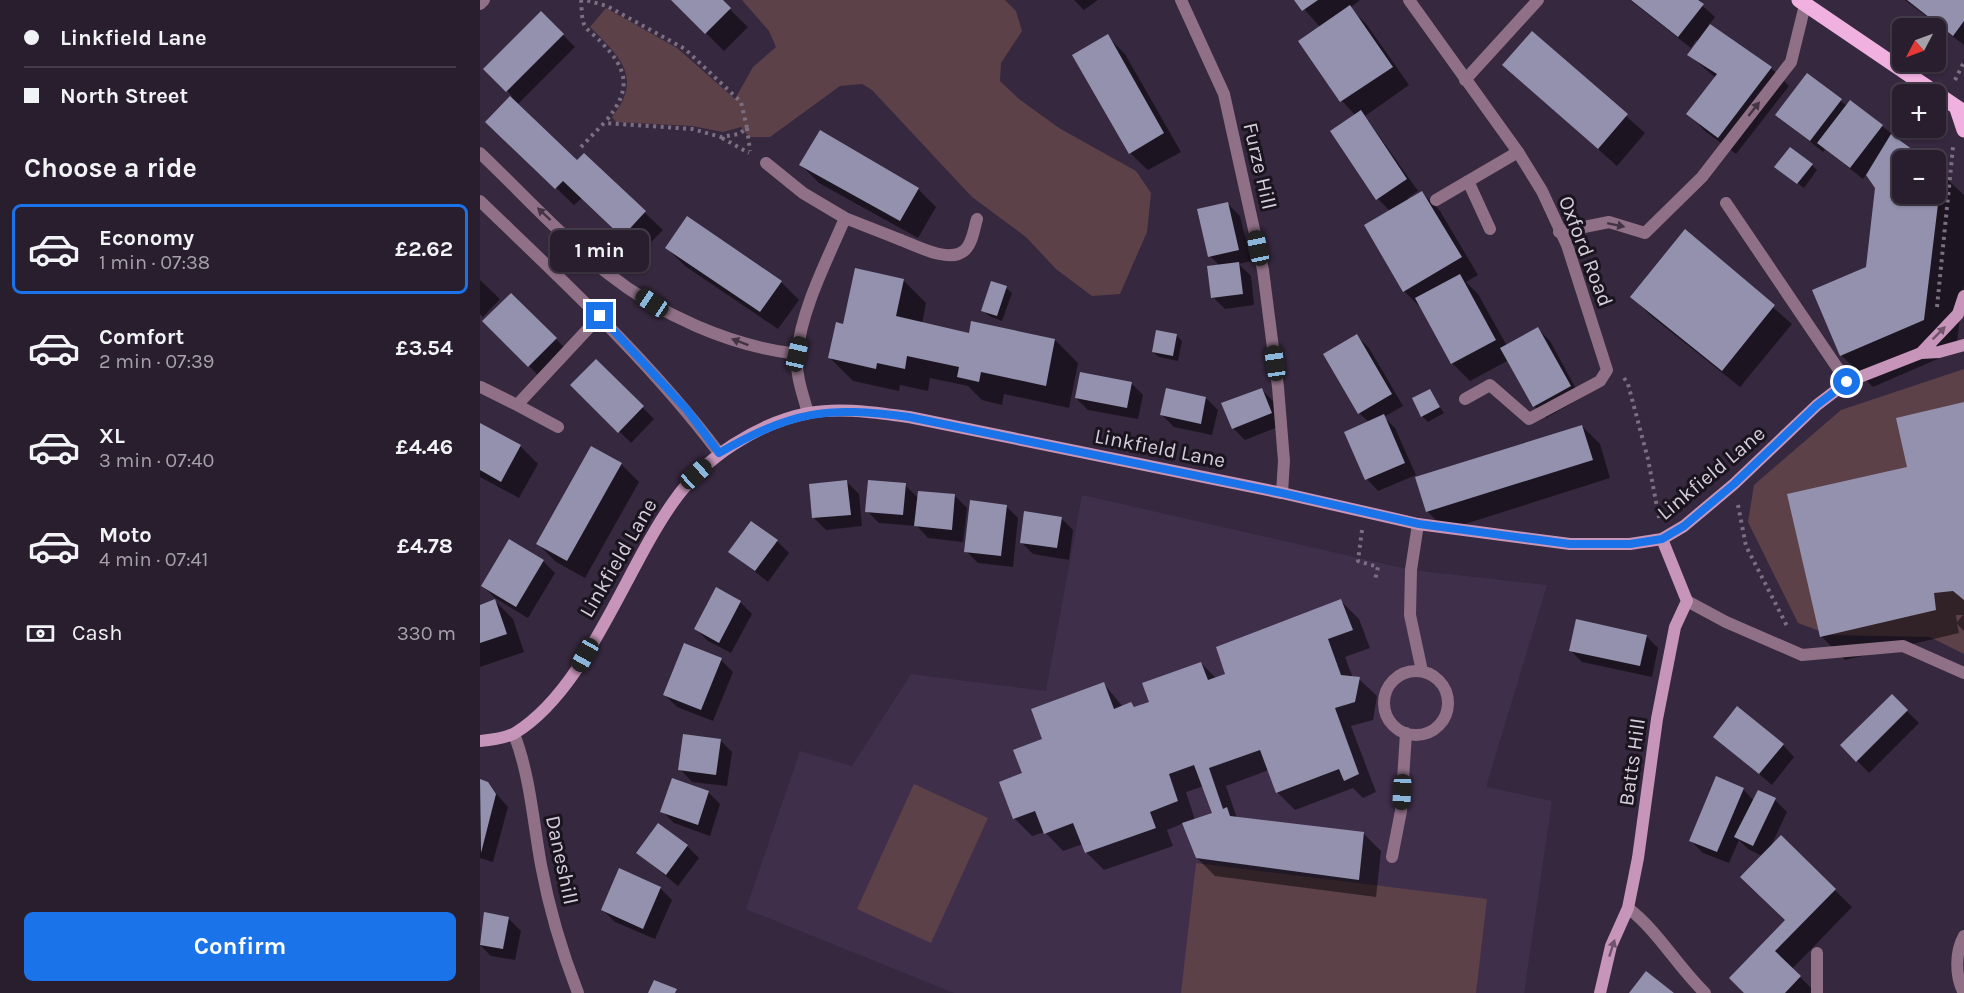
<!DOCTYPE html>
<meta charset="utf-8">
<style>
body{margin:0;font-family:Karla,sans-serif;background:#342b3a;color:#f1f3f6;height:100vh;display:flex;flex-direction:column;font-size:22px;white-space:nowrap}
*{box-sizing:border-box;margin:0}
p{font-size:20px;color:#a5a2aa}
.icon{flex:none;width:33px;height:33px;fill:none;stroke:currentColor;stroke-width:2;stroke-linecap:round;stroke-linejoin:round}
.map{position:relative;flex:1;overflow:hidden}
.drawer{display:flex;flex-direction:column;background:#281e2e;width:480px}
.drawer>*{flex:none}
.guide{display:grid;align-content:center;height:132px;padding:0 24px;background:#281e2e}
.needle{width:39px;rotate:229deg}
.fabs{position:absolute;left:1412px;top:18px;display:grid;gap:12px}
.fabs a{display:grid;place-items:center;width:54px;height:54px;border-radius:9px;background:#281e2e;box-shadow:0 2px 4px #0004,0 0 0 2px #443c4a;font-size:30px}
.end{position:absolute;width:27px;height:27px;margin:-14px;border:8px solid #1a73e8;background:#fff;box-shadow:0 0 0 3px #fff}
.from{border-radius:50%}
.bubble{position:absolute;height:42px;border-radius:9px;background:#281e2e;box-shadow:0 2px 4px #0004,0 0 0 2px #443c4a;font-size:20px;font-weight:700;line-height:42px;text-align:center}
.car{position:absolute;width:18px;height:36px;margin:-18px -9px;border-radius:8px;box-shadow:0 0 4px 2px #0007;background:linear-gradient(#222 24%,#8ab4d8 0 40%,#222 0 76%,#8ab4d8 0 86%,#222 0)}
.guide b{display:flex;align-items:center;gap:21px;height:57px;font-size:22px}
.guide b+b{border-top:2px solid #443c4a}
.guide i{width:15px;height:15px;background:#f1f3f6}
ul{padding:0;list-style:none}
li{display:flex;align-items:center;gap:18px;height:90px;margin:0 12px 9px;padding:0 12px;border:3px solid transparent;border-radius:9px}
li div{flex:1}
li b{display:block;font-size:22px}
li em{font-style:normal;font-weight:700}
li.selected{border-color:#1a73e8}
li>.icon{width:54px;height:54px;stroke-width:1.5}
h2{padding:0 24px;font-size:27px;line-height:72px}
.pay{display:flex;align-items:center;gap:15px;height:66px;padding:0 24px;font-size:22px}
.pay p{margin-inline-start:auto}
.primary-button{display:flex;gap:12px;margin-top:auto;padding:12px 24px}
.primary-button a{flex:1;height:69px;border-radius:9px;background:#1a73e8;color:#fff;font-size:24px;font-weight:700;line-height:69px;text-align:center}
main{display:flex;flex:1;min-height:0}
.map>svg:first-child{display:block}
</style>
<main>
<section class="drawer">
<div class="guide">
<b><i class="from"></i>Linkfield Lane</b>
<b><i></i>North Street</b>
</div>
<h2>Choose a ride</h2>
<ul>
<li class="selected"><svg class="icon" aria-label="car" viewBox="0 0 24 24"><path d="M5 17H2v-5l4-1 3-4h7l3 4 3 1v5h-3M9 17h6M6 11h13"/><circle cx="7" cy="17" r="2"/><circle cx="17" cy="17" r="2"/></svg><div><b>Economy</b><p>1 min · 07:38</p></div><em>£2.62</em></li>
<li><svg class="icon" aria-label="car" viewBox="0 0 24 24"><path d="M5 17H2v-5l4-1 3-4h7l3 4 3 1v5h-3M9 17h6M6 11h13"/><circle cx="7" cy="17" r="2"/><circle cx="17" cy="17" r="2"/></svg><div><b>Comfort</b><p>2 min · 07:39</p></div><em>£3.54</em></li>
<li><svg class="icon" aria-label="car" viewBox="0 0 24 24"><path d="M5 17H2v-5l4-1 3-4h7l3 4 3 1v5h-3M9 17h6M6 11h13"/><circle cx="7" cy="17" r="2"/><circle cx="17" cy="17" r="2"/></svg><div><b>XL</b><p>3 min · 07:40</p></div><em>£4.46</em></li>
<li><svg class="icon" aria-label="car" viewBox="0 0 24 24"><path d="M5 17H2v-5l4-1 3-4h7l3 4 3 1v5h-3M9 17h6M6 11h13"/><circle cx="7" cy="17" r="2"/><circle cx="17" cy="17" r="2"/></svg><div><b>Moto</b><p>4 min · 07:41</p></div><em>£4.78</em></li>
</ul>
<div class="pay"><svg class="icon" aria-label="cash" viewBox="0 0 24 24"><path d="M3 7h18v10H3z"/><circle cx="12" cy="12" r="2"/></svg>Cash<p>330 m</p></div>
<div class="primary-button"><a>Confirm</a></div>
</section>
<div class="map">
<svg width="1484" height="993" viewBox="0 0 1484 993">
<rect width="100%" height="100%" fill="#36283e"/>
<path fill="#402f4b" d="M602,495L931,570L1067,585L1006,787L1072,801L1044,993H474L266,909L320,751L372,766L431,674L566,691Z"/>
<path fill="#5d4149" d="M262,0H525L536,11L542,31L521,63L520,81L539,99L579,128L656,171L671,193L667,232L640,294L612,296L576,269L546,237L492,197L392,90L382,84L360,86L290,137H269L261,127L243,132L212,126L136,122L132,117C164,77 139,56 110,27L126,8L197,48L255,99L273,67L296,47L289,31Z
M1484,369V654L1450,637L1350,635L1318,623L1268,522L1274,485L1361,410Z
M434,784L508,818L451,943L377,909Z
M716,863L1007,899L996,993H701Z"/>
<path fill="#0007" fill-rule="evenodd" d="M193,0H240L268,27L244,51Z
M594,0H618L604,10Z
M816,0H880L870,8L887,25L929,85L885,116L938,191L928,198L929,200L942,193L960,211L998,275L986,282L998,294L1027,346L1058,329L1070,341L1101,398L1066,418L1054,406L1029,360L990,381L972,363L942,309L924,291L910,211L898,199L875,115L862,101L820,41L840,27Z
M1150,0H1216L1235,17L1229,25L1291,68L1309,86L1256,154L1226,132L1208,114L1236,78L1209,55L1219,42L1216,40L1211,48Z
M1425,0H1484V45Z
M61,13L95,47L37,105L97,162L104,155L183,230L160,253L102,198L94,205L7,122L32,96L5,69Z
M1052,33L1165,133L1137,166L1024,65Z
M627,36L645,54L701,152L668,170L650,153Z
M1327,75L1367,106L1402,126L1445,160H1422V194H1455V168L1484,195V284L1476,351L1393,387L1361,355L1387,268L1397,188L1387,173L1383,179L1345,149L1343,152L1297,115Z
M321,165L438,189L456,207L438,238L339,183Z
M1332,165L1337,170L1324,188L1302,172Z
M748,204L760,216L771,261L759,264L771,276L774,305L745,309L733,297L740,266L730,256Z
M1205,231L1312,324L1260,387L1170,315L1152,297Z
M187,248L301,282L319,300L298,329L205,266Z
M0,280L20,299L3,317L0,314Z
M423,280L446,303L442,324L490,334L575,340L598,363L589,408L524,394L522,405L502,400L488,386L450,378L448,391L420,385L419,391L373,381L350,358L364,326Z
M526,288L532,293L522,321L509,316L503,310Z
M31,295L88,351L61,378L4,321Z
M696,335L702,341L698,361L679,357L673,352Z
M877,336L889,348L923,406L904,417L915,428L936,475L898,491L887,479L889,422L879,413Z
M116,361L174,419L151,443L92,385Z
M651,383L663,395L658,419L608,410L596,398Z
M781,389L793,401L803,425L765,440L753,428Z
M949,391L964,413L948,422L942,416Z
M726,398L738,410L732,435L694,427L682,415Z
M1484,403V631L1477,624L1479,633L1365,660L1341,636L1429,468ZM1476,615H1483L1477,622Z
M0,425L41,447L58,464L39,498L0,477Z
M1102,426L1120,444L1130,478L966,530L948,512L937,478Z
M141,464L159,482L105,578L76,562L58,544Z
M367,482L379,494L382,526L346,530L334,518Z
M425,485L439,499L475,496L487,508L483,542L448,538L437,526L399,523L387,511Z
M526,506L538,518L533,567L498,563L486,551Z
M581,518L593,530L589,560L553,554L541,542Z
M297,541L309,553L288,582L250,552Z
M63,561L75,573L48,618L15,598L3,586Z
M15,601L33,619L44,652L0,667V606Z
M861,601L879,619L890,648L865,657L873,678L879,679L897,696L893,720L871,726L896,792L883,798L873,788L815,810L797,792L789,770L746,786L757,818L883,833L901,851L896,897L735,876L717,858L704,823L687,830L693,846L624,870L606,852L603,844L583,851L565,832L552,836L534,818L543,774L564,740L624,684L643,707L655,708L671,703L721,663L736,678L747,675ZM724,786L734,813L715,820L706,792Z
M260,602L272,614L251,653L228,641L216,629Z
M1166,636L1178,648L1172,677L1102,662L1090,650Z
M241,660L253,672L233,721L197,707L185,695Z
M1412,696L1439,723L1389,773L1362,745Z
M1235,736L1303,745L1314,757L1292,785Z
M240,740L252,752L247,786L212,782L200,769Z
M0,780L7,783L28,807L13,862L0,858Z
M1263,789L1274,801L1279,792L1295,800L1307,812L1290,848L1301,837L1372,907L1312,969L1336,993H1266L1307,921L1282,856L1268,849L1259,840L1249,863L1223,853L1211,841Z
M228,792L240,804L230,836L194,823L182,811Z
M207,846L219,858L198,886L158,853Z
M180,888L192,900L175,939L135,922L123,910Z
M5,914L29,919L41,931L35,960L11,956L0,945Z"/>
<path fill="#9391ae" d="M191,0H243L251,8L225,34Z
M814,0H838L822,11Z
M1151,0H1218L1224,4L1198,37Z
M1427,0H1484V21L1473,36Z
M870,5L913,67L860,102L818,41Z
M61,11L84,34L26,92L3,69Z
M1230,24L1292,67L1238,138L1206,114L1237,74L1207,55Z
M1052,31L1148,114L1118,149L1022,65Z
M628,34L684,133L649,154L592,55Z
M1327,73L1362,99L1330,141L1295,115Z
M30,96L97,160L104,153L166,211L142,237L83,181L75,189L5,122Z
M1370,100L1403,125L1370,168L1337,143Z
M881,110L927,179L896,200L850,131Z
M340,130L439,188L420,221L319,165Z
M1411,134L1447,160H1422V194H1455V166L1462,171L1444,320L1360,356L1332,290L1386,267L1395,188L1386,175Z
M1310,147L1333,164L1317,184L1294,167Z
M942,191L982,257L923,292L884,225Z
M748,202L759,250L728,257L717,209Z
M207,216L302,281L280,312L185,248Z
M1205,229L1295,305L1242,371L1150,297Z
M759,262L763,294L731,298L727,266Z
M375,268L424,279L416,316L489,333L491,321L575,339L566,386L501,372L499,382L477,377L479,367L427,356L425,369L397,363L396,369L348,358L356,322L363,324Z
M980,274L1016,340L971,364L935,298Z
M511,281L527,286L517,316L501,311Z
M31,293L77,338L48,367L2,321Z
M1058,327L1091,386L1053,407L1020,348Z
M676,330L697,334L693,356L672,352Z
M877,334L912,394L878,414L843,354Z
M116,359L164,406L138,433L90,385Z
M600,372L652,382L647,408L595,398Z
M686,388L726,397L721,424L680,415Z
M782,388L792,413L752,429L741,403Z
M950,389L960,407L941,417L932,398Z
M1484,402V600L1473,591L1454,593L1456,610L1340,637L1307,494L1427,467L1416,418Z
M904,414L925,463L885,480L864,432Z
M0,423L41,445L21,482L0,470Z
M1102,425L1113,460L946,512L935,477Z
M111,446L142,463L87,561L56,544Z
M367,480L371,515L332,518L329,484Z
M388,480L426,483L423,515L385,512Z
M438,491L475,494L472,530L434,526Z
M490,500L527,505L521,556L484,552Z
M544,511L582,517L577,548L540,543Z
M271,521L298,540L275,571L248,552Z
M29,539L64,560L36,607L1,586Z
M236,587L261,601L239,643L214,629Z
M15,599L27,634L0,643V605Z
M861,599L873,630L848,639L861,675L880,677L875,702L855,708L879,774L864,781L859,769L796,793L780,750L729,768L743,809L747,807L750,816L884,832L879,880L716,858L702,823L732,813L714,765L689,774L698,801L670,812L676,828L605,853L593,823L564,834L555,811L533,819L519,782L542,773L533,750L562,739L551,709L624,682L634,709L651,702L654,707L669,702L662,683L721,662L728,680L745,674L736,647Z
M1096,619L1167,635L1160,666L1089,651Z
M204,643L242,658L221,710L183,695Z
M1412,694L1428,710L1376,762L1360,745Z
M1257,706L1304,744L1279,774L1233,737Z
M203,734L241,739L236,775L198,770Z
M1236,776L1264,788L1237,852L1209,841Z
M192,778L229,791L218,825L180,812Z
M0,779L8,782L16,794L1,853Z
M1278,790L1296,798L1273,846L1254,837Z
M178,823L208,845L186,875L156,853Z
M1301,835L1356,889L1295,951L1321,976L1305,993H1264L1249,978L1305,920L1260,877Z
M139,868L181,887L163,929L121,910Z
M4,912L29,917L23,949L0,945Z
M1166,971L1194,993H1149Z
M174,980L197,989L195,993H168Z"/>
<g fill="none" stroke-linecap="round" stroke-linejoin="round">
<path stroke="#7b6f81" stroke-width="4" stroke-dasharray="3 4.5" stroke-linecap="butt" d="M101,0C102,7 101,17 104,24C106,30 116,36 120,41C149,70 152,90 125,122
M1475,80L1484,62
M267,128L270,151
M242,138L269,153
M101,147L124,123L212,129L241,137L259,134L267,128L261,102L205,49L127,6L105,0
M1457,307L1473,147
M1144,378L1148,384L1168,459L1179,518
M1258,505L1266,546L1308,628
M882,530L878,561L898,567L895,580"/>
<path stroke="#8f7087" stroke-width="12" d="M985,80L1058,0
M0,153C42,193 82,237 126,272C180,315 250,346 317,354
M988,181L1010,229
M956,200L1038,152
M1246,203L1367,382
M1079,232L1129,222L1165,233L1222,177L1311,62L1325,5
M421,240C437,246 470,264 485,250C493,242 494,228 497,219
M938,524L931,570L930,615L942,671
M1207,601L1246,622L1322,655L1423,646L1484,673
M904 703a32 32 0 1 1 64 0a32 32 0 1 1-64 0Z
M912,857L921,811L926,733
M1148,908C1178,931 1197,966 1225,993
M1484,936C1475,952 1475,977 1484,993
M1337,953V993"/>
<path stroke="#8f7087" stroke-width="12" d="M701,0L744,94L783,270L798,387L804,461L802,493
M929,0L1038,152L1062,191L1087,245L1127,370L1120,381L1049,419L1010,385L985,399
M0,4L4,0
M286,163L323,193L365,218L421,240
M0,201C84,282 169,360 239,453
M1,387L37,405L120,316
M37,405L78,427
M328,413C323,395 315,374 317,354C322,307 347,261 365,218
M34,734C50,775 53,821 61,865C69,908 82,952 98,993"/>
<path stroke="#c695b9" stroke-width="12" d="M1441,353L1478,314L1484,296
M0,741C11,740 26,738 35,733C107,689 145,569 194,501C224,458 277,423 329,413C362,407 396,413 429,417L802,493L938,524L1090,544H1150L1182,539L1204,526L1254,484L1337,405L1367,382L1441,353L1459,352L1484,345
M1120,993L1131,946L1148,908L1158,858L1177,719L1195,627L1207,601L1182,539"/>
<path stroke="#f0b1e0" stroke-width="15" d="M1319,0L1484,112
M1477,109L1484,130"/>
</g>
<defs><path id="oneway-solid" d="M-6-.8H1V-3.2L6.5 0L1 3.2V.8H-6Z" transform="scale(1.5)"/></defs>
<g fill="#433443">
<use href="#oneway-solid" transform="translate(1274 109) rotate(-52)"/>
<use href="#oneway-solid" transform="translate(64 214) rotate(-137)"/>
<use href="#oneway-solid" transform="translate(1136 225) rotate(12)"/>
<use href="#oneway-solid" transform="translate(260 342) rotate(-159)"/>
</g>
<g fill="#70546c">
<use href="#oneway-solid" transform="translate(1459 333) rotate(-45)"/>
<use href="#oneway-solid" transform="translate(1132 948) rotate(-72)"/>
</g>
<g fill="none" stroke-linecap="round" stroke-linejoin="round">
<path stroke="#1a73e8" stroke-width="8" d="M120,316L207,410L239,453C313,411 346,406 429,417L802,493L939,524L1090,544H1150L1182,539L1204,526L1254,484L1337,405L1367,382"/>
</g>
<g text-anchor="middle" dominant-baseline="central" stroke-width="6" stroke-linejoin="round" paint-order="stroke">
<g font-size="21" fill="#d6cddb" stroke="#1a141e">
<text transform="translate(780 166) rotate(77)">Furze Hill</text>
<text transform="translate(1106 251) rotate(69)">Oxford Road</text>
<text transform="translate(680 448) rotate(11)">Linkfield Lane</text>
<text transform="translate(1231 473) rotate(-40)">Linkfield Lane</text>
<text transform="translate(138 558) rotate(-60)">Linkfield Lane</text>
<text transform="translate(1152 762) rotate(-82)">Batts Hill</text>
<text transform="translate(82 860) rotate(78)">Daneshill</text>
</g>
</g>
</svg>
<div class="fabs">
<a><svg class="needle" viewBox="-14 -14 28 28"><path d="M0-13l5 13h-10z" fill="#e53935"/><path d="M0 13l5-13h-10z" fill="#a5a2aa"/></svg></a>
<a>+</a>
<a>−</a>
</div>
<i class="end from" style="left:1367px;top:382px"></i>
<i class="end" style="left:120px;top:316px"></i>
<div class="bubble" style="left:70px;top:230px;width:99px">1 min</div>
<i class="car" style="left:778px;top:248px;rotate:348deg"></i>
<i class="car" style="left:172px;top:303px;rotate:304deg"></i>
<i class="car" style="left:317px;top:354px;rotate:13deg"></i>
<i class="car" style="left:795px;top:363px;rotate:352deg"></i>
<i class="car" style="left:216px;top:474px;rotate:48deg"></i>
<i class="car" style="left:105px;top:655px;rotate:209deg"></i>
<i class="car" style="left:922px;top:792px;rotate:183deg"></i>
</div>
</main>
